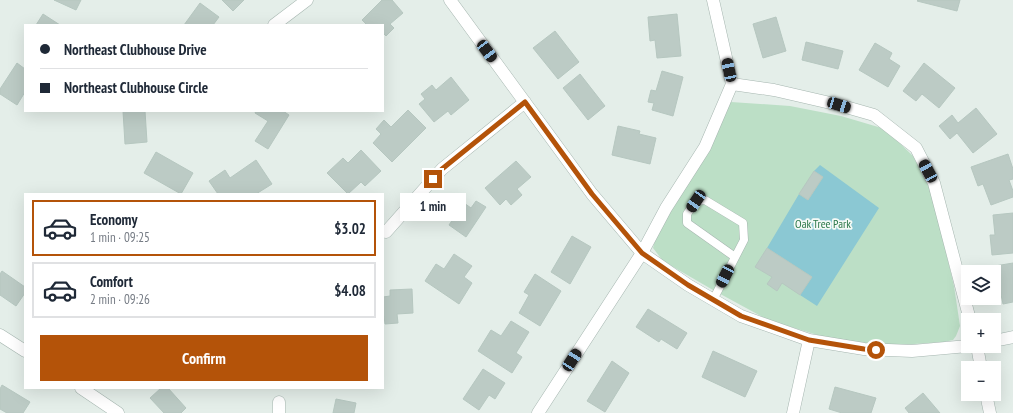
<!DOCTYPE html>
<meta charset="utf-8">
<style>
body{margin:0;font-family:"PT Sans Narrow",sans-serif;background:#f6f6f7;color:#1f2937;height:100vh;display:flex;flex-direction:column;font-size:15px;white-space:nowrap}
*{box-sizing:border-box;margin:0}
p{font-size:13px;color:#747a83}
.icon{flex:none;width:22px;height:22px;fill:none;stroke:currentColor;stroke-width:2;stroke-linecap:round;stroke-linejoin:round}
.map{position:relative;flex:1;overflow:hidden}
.side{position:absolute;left:24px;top:193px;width:360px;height:196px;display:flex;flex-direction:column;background:#fff;border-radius:0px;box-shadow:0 4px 16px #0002}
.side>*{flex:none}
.guide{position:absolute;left:24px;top:24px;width:360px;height:88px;border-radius:0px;box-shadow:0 4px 16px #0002;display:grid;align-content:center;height:88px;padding:0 16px;background:#fff}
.controls{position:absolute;left:961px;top:265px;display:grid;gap:8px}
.controls a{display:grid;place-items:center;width:40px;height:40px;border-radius:0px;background:#fff;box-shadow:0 4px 16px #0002;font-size:20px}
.end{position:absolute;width:18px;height:18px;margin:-9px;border:5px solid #b45309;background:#fff;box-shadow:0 0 0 2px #fff}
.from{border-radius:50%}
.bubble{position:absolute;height:28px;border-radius:0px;background:#fff;box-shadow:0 4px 16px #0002;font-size:13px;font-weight:800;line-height:28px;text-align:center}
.car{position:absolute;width:12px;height:24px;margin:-12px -6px;border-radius:5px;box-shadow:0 0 3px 1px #0007;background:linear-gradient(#222 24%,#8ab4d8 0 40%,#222 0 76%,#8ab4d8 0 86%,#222 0)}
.guide b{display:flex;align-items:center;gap:14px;height:38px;font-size:15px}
.guide b+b{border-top:1px solid #e0e1e3}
.guide i{width:10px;height:10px;background:#1f2937}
ul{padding:7px 0 0;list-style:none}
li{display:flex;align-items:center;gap:12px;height:56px;margin:0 8px 6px;padding:0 8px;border:2px solid #e0e1e3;border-radius:0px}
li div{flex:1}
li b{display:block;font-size:15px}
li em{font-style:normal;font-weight:800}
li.active{border-color:#b45309}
li>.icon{width:36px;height:36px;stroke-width:1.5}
.action{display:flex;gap:8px;margin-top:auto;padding:8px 16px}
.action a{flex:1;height:46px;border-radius:0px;background:#b45309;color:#fff;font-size:16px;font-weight:800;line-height:46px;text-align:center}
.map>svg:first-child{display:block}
</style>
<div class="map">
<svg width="1013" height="413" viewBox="0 0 1013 413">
<rect width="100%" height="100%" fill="#e4eee9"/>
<path fill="#bcdfc6" d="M731,102L790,106L841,116L885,129L913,156L932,193L954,286L960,326L956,336L953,340L944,342L885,346L824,337L768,320L713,290L663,261L653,248L658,230Z"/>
<path fill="#8bc8d3" d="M820,165L879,208L817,306L800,295L812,277L767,248L799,194L808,200L823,177L814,171Z"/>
<path fill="#bccbc5" stroke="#b6c7c0" d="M54,0H81L76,10Z
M222,0H244L233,11Z
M382,0H392L403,13L390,24L394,28L386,36L383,33V25H367L362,20Z
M918,0H960L957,11L917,1Z
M200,3L219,17L213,25H184Z
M43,14L60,25H36Z
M677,14L681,56L657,58L655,40L650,41L648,17Z
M776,17L786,51L763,58L753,24Z
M555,31L579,62L558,79L533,48Z
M806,42L843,51L838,69L802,60Z
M875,43L892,53L889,59L900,66L888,87L859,70Z
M17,63L25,69V92L17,105L0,94V89Z
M924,63L955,88L939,108L922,94L916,101L903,91Z
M662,71L683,77L673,116L652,110L654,103L648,102L651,90L656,91Z
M580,74L605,106L588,120L563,88Z
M451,77L469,100L451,115L448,111L434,122L419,104L425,99L421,94L432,85L436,90Z
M976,108L997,134L973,153L957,133L950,139L939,126L952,115L958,123Z
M408,110L426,128L392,162L373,143L381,134L376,129L384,120L391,127Z
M123,111H145L147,142L125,144Z
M256,111H283L289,115L268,149L255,141L268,121L255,113Z
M618,126L640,131L639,134L656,138L650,164L612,155Z
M361,150L381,171L365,186L361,182L348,194L327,173L343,158L348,163Z
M156,152L193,173L181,194L144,173Z
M1008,154L1013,169V179L1009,180L1013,191V197L991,205L983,184L978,186L971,167Z
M256,160L272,184L256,194H218L209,181L225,170L230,178Z
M516,161L531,177L517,189L522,195L511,205L506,199L500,205L485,188Z
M814,171L823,177L808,200L799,194Z
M476,201L486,207L466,237L449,225L464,203L471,208Z
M1013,213V253L992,255L990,235H995L993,215Z
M572,236L591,247L570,284L551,272Z
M767,248L812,277L800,295L782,283L777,291L767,284L772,277L755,267Z
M454,254L472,266L464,277L472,283L459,304L425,281L436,264L444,269Z
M1013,263V302L1003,304L995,266Z
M2,271L25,287V293L16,306L0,295V274Z
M535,274L561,291L540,326L519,313L529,295L524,292Z
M412,289L413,313L397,314L398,323L385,324L384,316L383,317V297L390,296V290Z
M648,309L687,333L677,349L661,339L659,342L636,327Z
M511,321L529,332L516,353L522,357L512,373L478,351L491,330L501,336Z
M713,351L757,371L745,397L702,377Z
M612,361L629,373L605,412L587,401Z
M483,369L505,383L495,399L489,395L479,410L463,399Z
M2,385L30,402L23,413H7L0,409V389Z
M835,387L876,398L871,413H842L829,409Z
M161,388H168L186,408L181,413H164L150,398Z
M923,393L940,413H909L905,408Z
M336,399L356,403L354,413H333Z"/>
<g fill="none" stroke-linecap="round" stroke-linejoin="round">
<g stroke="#a6b6b0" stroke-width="9">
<path id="service" d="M713,300L744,240L743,223L705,200L696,201L687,214V223L735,257"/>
</g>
<g stroke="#a6b6b0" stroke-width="13">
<path id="minor" d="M450,0L592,194L642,253L688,285L741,316L809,340L864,349L912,351L968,346
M274,25L307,0
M732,84L774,90L839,105L874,115L916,148L934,183L970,320
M386,232L442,169L525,102
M0,335L25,351
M994,341L1013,337
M977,346L981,368
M81,388L118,413
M986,394L990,413
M279,413V402
M538,413L642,253L666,208L705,147L732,84L713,0
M793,413L809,340"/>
</g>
<use href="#service" stroke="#fff" stroke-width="8"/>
<use href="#minor" stroke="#fff" stroke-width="12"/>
</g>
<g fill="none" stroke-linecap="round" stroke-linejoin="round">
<path stroke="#b45309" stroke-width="5" d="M433,179L442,169L525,102L592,194L642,253L688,285L741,316L809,340L864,349L876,350"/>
</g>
<g text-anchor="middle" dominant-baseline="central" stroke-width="3.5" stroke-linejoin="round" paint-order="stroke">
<g font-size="12" fill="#2c784a" stroke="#f5faf7">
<text x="823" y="223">Oak Tree Park</text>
</g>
</g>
</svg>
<div class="controls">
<a><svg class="icon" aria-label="layers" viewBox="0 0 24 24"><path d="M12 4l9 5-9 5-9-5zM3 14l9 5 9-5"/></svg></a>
<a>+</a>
<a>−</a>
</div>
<i class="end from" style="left:876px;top:350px"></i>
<i class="end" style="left:433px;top:179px"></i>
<div class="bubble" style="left:400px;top:193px;width:66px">1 min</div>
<i class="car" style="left:487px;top:51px;rotate:143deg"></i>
<i class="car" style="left:729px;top:70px;rotate:348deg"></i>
<i class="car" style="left:839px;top:105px;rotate:107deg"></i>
<i class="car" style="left:928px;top:171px;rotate:332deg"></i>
<i class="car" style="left:696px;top:201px;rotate:214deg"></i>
<i class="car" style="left:725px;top:276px;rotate:207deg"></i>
<i class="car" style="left:572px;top:360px;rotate:33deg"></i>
<div class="guide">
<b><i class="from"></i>Northeast Clubhouse Drive</b>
<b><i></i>Northeast Clubhouse Circle</b>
</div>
<section class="side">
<ul>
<li class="active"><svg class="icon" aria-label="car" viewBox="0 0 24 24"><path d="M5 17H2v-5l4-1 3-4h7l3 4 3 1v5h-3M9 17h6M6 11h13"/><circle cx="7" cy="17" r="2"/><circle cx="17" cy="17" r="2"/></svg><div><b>Economy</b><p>1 min · 09:25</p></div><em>$3.02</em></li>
<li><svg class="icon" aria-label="car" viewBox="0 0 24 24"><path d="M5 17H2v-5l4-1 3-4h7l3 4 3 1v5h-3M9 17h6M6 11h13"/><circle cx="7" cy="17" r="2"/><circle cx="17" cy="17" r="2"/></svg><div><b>Comfort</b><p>2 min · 09:26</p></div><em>$4.08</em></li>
</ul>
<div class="action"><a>Confirm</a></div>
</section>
</div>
